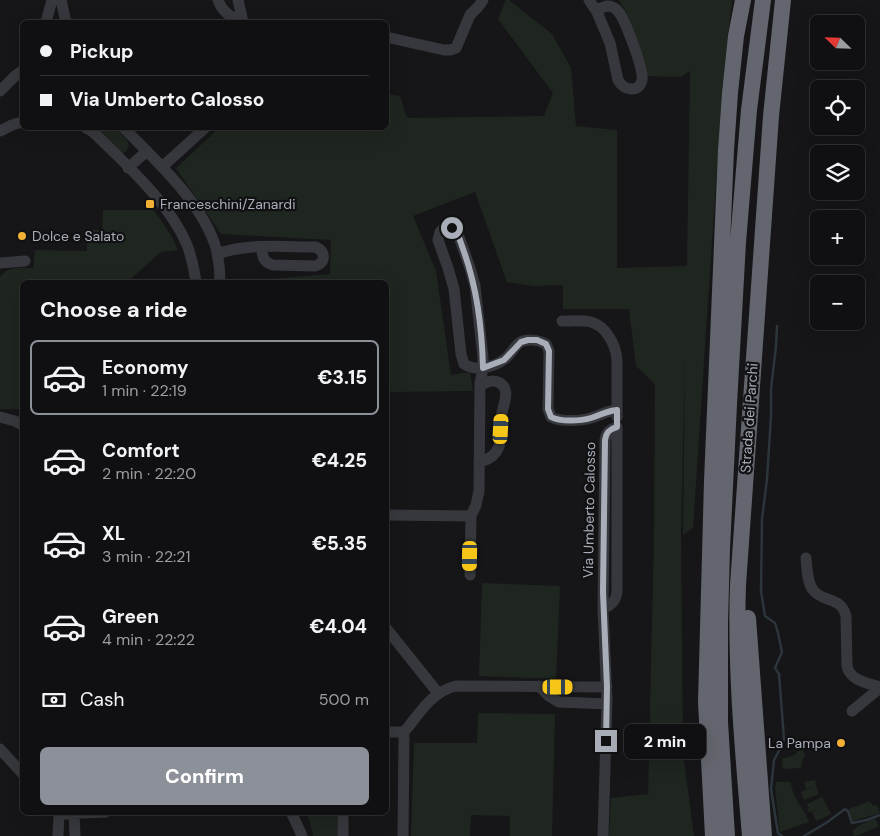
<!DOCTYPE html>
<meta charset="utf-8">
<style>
body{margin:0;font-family:"DM Sans",sans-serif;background:#1e1e20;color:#f1f3f6;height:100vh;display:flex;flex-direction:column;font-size:19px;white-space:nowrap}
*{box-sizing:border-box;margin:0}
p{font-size:16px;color:#9c9d9f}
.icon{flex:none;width:28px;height:28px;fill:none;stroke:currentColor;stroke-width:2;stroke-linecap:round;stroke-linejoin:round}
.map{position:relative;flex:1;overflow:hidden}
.details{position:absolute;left:20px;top:280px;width:369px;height:535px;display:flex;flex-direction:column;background:#101012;border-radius:8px;box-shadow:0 5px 20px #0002,0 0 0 1px #303032}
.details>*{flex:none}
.guide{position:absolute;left:20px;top:20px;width:369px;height:110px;border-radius:8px;box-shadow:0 5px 20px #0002,0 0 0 1px #303032;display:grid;align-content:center;height:110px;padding:0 20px;background:#101012}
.needle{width:32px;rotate:293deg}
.fabs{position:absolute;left:810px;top:15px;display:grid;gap:10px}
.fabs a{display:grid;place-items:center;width:55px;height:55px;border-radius:8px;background:#101012;box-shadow:0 5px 20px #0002,0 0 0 1px #303032;font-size:25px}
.end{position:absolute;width:22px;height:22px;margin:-11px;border:6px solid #a8adb8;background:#111;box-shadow:0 0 0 2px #111}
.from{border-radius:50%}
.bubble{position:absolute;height:35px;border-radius:8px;background:#101012;box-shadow:0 5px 20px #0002,0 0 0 1px #303032;font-size:16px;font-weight:800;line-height:35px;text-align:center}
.car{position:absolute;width:15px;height:30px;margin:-15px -8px;border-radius:6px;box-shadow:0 0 4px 1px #0007;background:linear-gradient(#f5c518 24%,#345 0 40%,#f5c518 0 76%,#345 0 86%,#f5c518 0)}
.guide b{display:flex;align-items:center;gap:18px;height:48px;font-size:19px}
.guide b+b{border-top:1px solid #303032}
.guide i{width:12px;height:12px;background:#f1f3f6}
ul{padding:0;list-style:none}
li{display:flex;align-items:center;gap:15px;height:75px;margin:0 10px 8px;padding:0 10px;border:2px solid transparent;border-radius:8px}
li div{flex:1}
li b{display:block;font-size:19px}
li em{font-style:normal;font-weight:800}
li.current{border-color:#8c9099}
li>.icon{width:45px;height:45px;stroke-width:1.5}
h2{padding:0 20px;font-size:22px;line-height:60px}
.pay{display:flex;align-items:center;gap:12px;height:55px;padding:0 20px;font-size:19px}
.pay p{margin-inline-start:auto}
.primary-button{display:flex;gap:10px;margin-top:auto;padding:10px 20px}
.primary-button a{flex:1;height:58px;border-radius:8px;background:#8c9099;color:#fff;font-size:20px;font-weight:800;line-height:58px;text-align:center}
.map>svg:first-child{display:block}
</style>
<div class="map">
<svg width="880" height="836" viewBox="0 0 880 836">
<rect width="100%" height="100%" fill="#161618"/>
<path fill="#1e261f" d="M506,0H509L552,34L571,68L576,126L617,130V268L687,266L690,71L681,77L644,76L639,44L625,10L619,0H732L722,91L693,528L683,535L685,357L681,535L683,753L694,836H609L611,798L648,794L654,538L655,384L636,366L629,309H563V285L534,286L507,282L475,192L413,216L436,271L451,375L470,372L473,391L388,392L386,389V282H270V279L330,274L331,240L221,234L176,168L219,128H386V94L400,96L407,118L544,116L553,93L498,19Z
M94,128H115C122,135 136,143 124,153H121Z
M103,210H153C163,222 172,235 178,250L161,252L127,282H22V409H0V277C8,266 21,268 33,268L35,250L87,251V230H102Z
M482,583L560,586L556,679L479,676Z
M478,713L555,714L552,836H510V816L471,815L470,836H411L414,743H477Z
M802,748L805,756L802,760L801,768L783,769L782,759L794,755Z
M815,780L816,785L819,794L804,800L801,792L815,786L806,789L804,782Z
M776,782H791C793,801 803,805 809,822L780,832L775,788Z
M822,797L831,814L816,821L812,812L818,809L809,812L807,810L809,808L807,804Z
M870,801L873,806L877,805L880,813L853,821L849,809Z
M306,813H337V836H313L310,822Z
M875,818L879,826L859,835L854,836L852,831C859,824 867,823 875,818Z"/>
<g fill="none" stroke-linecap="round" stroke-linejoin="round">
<path stroke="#2c353c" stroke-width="2.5" d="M777,326L776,346L771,389V416L767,479L762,519L761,591L765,616L775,623L778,633L782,652L775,668L779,674L784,739L781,747L774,760L771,789L778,833L782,836
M804,836L826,823L845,809L848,811L852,823L867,820L880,815"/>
<path stroke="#37383d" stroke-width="11" d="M61,0L66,22
M218,0C222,13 232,17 243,22
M238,0L243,22
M589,0L597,12
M607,6C611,6 614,7 617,10C625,18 644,70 642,80C639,94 623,90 618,80L610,43L597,12L601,8Z
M46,22L52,0
M386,37L444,50H450L456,48L470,15L478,7L483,0
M0,91L15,76L22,71
M86,128L93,132C125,163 170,204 187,245C192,257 194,270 196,282
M124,128C157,162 202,202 216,248C219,260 220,271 220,282
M0,131L12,125L22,122
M162,167L205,128
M128,168L147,151
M217,254C248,243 283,247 316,247C326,252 326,263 315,266L273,265C263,262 262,256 262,247
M0,263L25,261
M562,321C571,321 582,320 591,322C606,326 616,345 617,360V417
M0,417L15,421L22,425
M479,462C486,460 492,458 496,452C503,443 500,429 501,418C502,406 513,389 498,382C492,379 486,382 480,386
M386,515L471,516L476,505L479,491L480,383L483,368V357L475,286L470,268L458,234L452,228H444L440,232L438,240L448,268L454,289L461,354L464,364C476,372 495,367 506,358C511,354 514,347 519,343C526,338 539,340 546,344L549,351L548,409L551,417C560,422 581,421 591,418C601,415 606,411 617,410
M806,558C807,568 807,582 813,590C823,603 841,596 846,616L847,666C850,681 868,683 880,687
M470,575L471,516
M603,609C611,605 616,601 617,592V427C610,429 606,432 605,440L603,609L607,700L603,836
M386,628L438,693
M539,686L549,696L559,702L607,704
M852,711L880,688
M386,732H404C420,713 431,692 456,686L607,687
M0,749L22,773
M58,812L59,814L58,836
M74,812L75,836
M291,812L299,829L302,836
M343,812V836
M59,814L106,812
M403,836L404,732"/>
<path stroke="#63666e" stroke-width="16" d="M748,618L764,836
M713,836L706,702L712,481L726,150L730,93L736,36L743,0
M727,836L720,722V623L722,549L729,404L738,242L749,110L763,0
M750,836C743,752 735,669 738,585L771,116L783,0"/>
</g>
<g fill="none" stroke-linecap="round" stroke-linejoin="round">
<path stroke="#a8adb8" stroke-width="6" d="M452,228C459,233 460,241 463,249C477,287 482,327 483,368L504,360L521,342L528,340H537L546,344L549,351L548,409L551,417C560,422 581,421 591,418C601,415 606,411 617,410V427C610,429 606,432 605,440L603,592L607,687L606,741"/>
</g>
<g fill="#f2b134" stroke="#111113" stroke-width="2">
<rect x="145" y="199" width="10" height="10" rx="2.5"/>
<circle cx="22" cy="236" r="5"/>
<circle cx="841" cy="743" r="5"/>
</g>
<g text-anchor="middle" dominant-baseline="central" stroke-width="4.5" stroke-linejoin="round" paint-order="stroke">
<g font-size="14" fill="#a8adb8" stroke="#111113" text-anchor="start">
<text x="160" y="204">Franceschini/Zanardi</text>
<text x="32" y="236">Dolce e Salato</text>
<text x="831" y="743" text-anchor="end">La Pampa</text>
</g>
<g font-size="14" fill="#a8adb8" stroke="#111113">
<text transform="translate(749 418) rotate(-86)">Strada dei Parchi</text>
<text transform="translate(589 510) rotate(-89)">Via Umberto Calosso</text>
</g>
</g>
</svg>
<div class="fabs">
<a><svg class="needle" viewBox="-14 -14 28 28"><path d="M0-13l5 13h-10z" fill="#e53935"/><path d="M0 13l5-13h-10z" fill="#9c9d9f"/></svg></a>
<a><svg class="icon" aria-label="locate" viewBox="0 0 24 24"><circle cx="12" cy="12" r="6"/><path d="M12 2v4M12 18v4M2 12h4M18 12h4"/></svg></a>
<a><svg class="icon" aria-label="layers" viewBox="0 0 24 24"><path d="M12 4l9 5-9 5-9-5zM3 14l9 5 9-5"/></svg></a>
<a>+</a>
<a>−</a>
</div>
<i class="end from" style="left:452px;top:228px"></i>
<i class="end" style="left:606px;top:741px"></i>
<div class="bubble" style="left:624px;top:724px;width:82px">2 min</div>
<i class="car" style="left:501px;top:429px;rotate:3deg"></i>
<i class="car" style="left:470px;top:556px;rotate:181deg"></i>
<i class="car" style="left:558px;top:687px;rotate:90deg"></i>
<div class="guide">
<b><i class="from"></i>Pickup</b>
<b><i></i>Via Umberto Calosso</b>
</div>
<section class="details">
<h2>Choose a ride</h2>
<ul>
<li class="current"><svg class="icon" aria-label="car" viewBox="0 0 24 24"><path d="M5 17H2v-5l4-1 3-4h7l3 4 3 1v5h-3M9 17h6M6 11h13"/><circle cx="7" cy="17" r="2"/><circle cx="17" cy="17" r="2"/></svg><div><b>Economy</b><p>1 min · 22:19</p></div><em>€3.15</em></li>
<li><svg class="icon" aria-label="car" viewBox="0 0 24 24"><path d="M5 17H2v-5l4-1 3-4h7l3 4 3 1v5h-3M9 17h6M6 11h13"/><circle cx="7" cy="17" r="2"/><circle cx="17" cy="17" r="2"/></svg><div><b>Comfort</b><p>2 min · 22:20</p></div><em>€4.25</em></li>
<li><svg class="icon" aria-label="car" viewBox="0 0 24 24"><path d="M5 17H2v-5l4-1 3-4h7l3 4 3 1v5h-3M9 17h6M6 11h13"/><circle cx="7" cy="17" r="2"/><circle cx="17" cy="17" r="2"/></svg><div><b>XL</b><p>3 min · 22:21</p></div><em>€5.35</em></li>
<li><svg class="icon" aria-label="car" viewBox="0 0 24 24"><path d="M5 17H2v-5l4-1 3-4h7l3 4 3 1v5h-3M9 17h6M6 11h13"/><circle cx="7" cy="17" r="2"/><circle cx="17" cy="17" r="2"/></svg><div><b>Green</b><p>4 min · 22:22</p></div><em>€4.04</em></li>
</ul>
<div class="pay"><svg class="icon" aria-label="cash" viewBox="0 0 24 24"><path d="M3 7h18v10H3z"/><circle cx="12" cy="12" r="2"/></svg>Cash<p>500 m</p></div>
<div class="primary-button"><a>Confirm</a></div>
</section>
</div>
